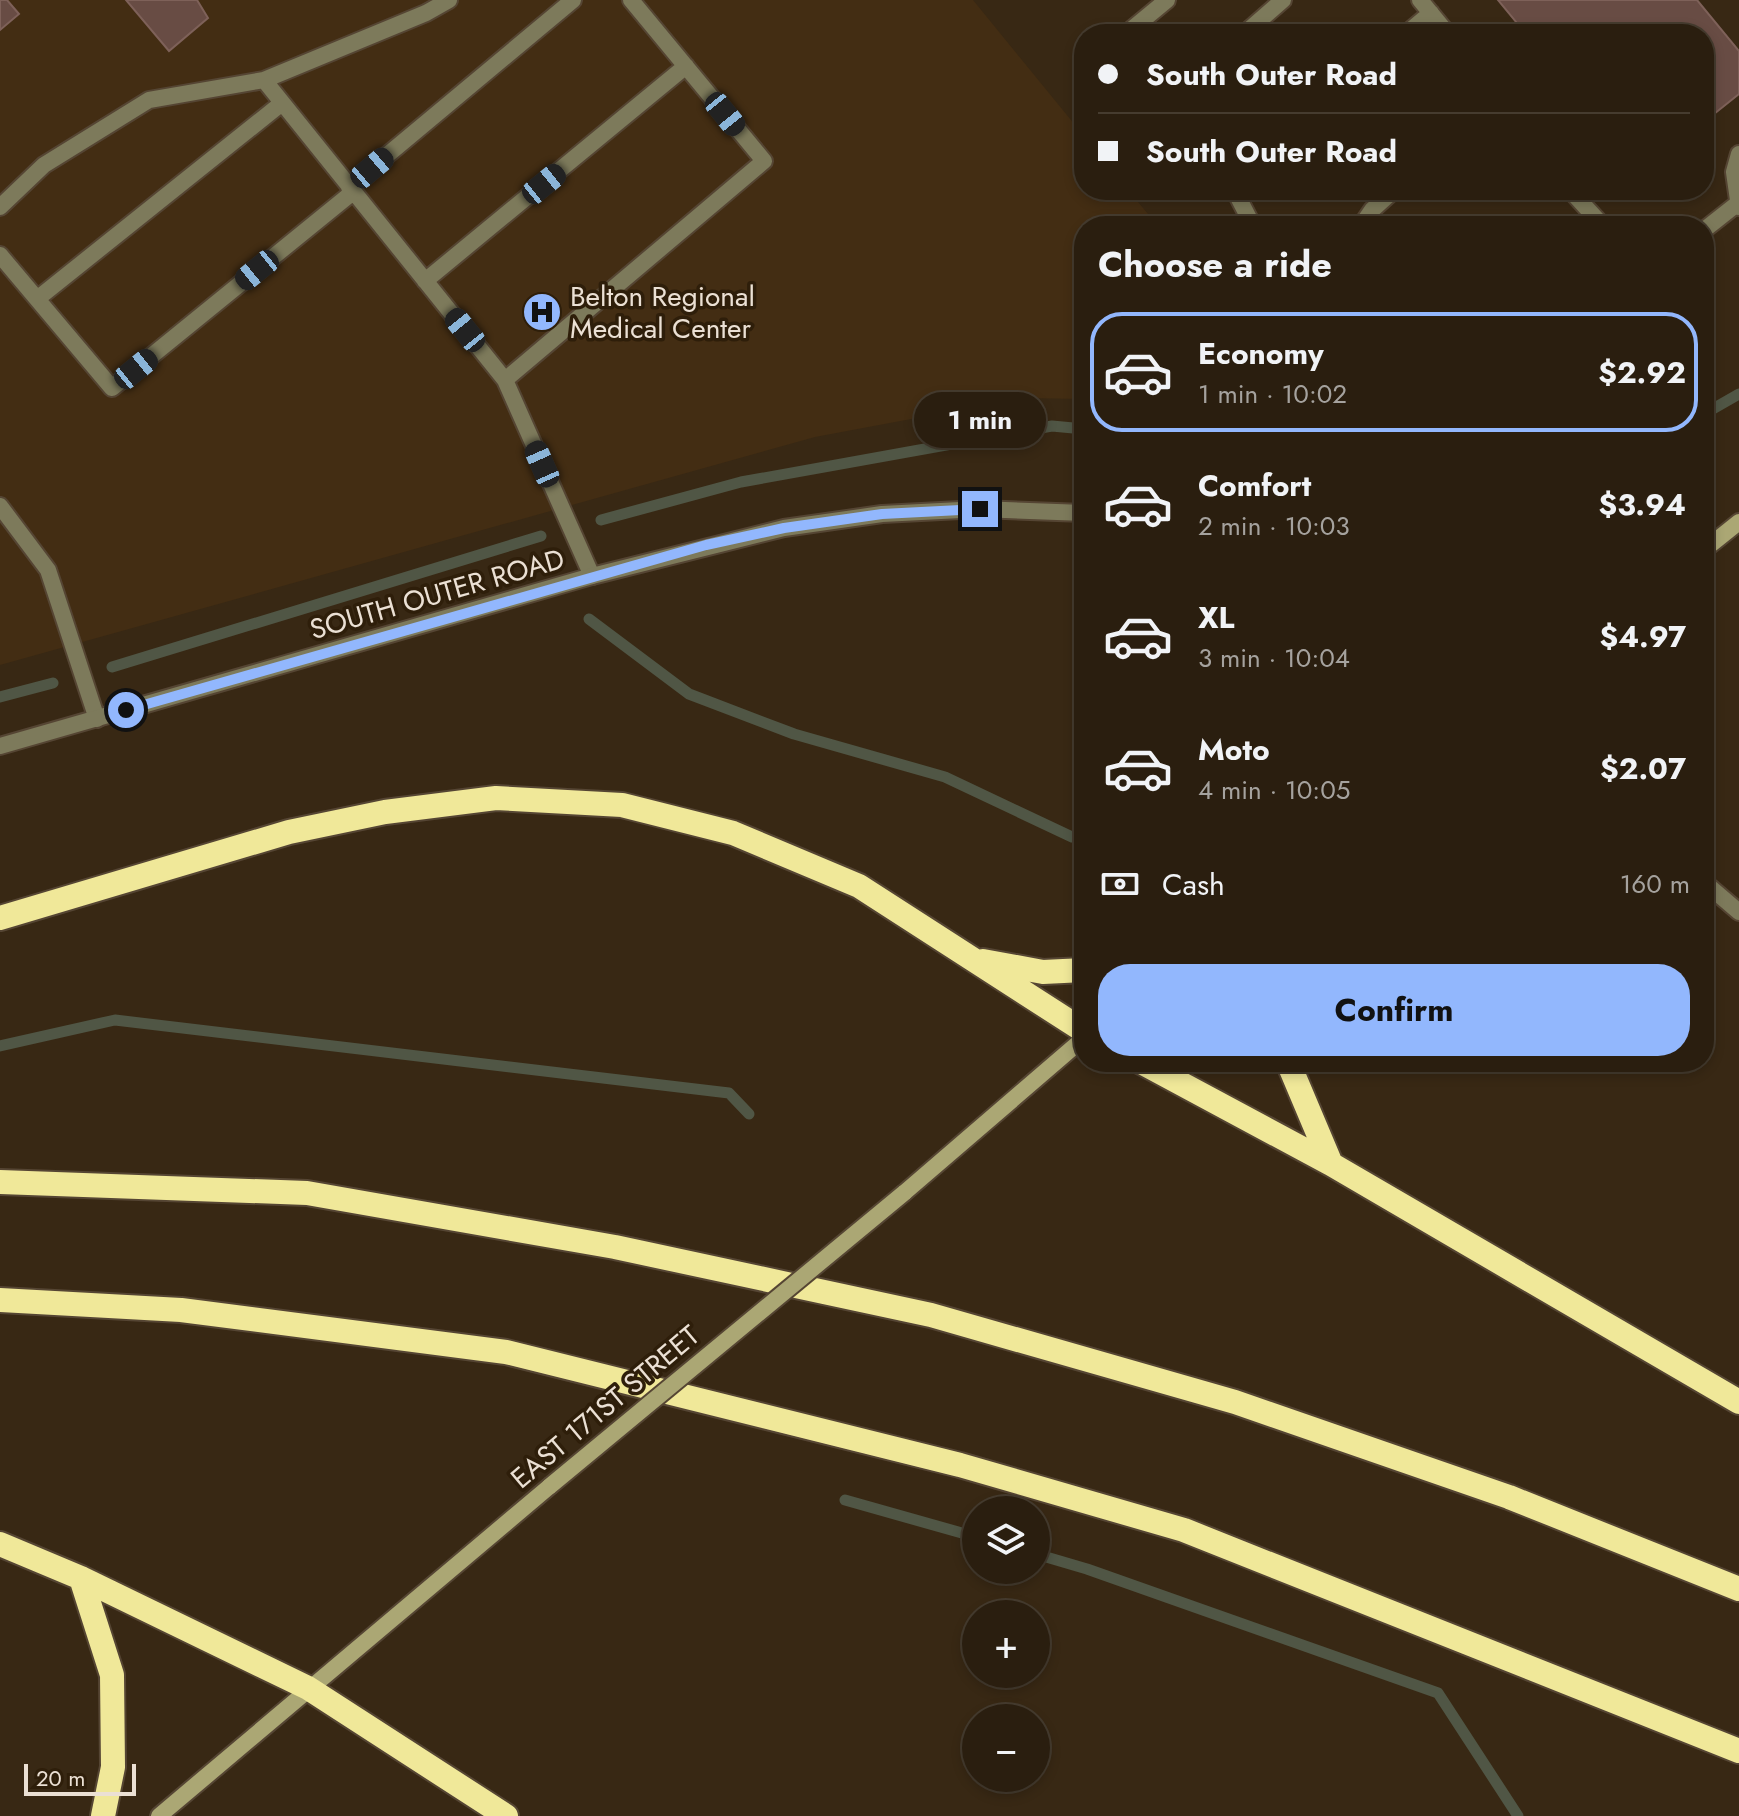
<!DOCTYPE html>
<meta charset="utf-8">
<style>
body{margin:0;font-family:Jost,sans-serif;background:#322718;color:#f1f3f6;height:100vh;display:flex;flex-direction:column;font-size:30px;white-space:nowrap}
*{box-sizing:border-box;margin:0}
p{font-size:26px;color:#a5a29e}
.icon{flex:none;width:44px;height:44px;fill:none;stroke:currentColor;stroke-width:2;stroke-linecap:round;stroke-linejoin:round}
.map{position:relative;flex:1;overflow:hidden}
.sheet{position:absolute;left:1074px;top:216px;width:640px;height:856px;display:flex;flex-direction:column;background:#2a1e0f;border-radius:32px;box-shadow:0 4px 12px #0003,0 0 0 2px #463c2f}
.sheet>*{flex:none}
.banner{position:absolute;left:1074px;top:24px;width:640px;height:176px;border-radius:32px;box-shadow:0 4px 12px #0003,0 0 0 2px #463c2f;display:grid;align-content:center;height:176px;padding:0 24px;background:#2a1e0f}
.controls{position:absolute;left:962px;top:1496px;display:grid;gap:16px}
.controls a{display:grid;place-items:center;width:88px;height:88px;border-radius:50%;background:#2a1e0f;box-shadow:0 4px 12px #0003,0 0 0 2px #463c2f;font-size:40px}
.scale{position:absolute;left:24px;bottom:20px;width:112px;box-sizing:border-box;padding-left:8px;border:4px solid #ebe0d4;border-top:0;font-size:22px;line-height:28px;white-space:nowrap;color:#ebe0d4;-webkit-text-stroke:6px #2e1e0a;paint-order:stroke}
.end{position:absolute;width:36px;height:36px;margin:-18px;border:10px solid #92b7fd;background:#111;box-shadow:0 0 0 4px #111}
.from{border-radius:50%}
.bubble{position:absolute;height:56px;border-radius:28px;background:#2a1e0f;box-shadow:0 4px 12px #0003,0 0 0 2px #463c2f;font-size:26px;font-weight:700;line-height:56px;text-align:center}
.car{position:absolute;width:24px;height:48px;margin:-24px -12px;border-radius:10px;box-shadow:0 0 6px 2px #0007;background:linear-gradient(#222 24%,#8ab4d8 0 40%,#222 0 76%,#8ab4d8 0 86%,#222 0)}
.banner b{display:flex;align-items:center;gap:28px;height:76px;font-size:30px}
.banner b+b{border-top:2px solid #463c2f}
.banner i{width:20px;height:20px;background:#f1f3f6}
ul{padding:0;list-style:none}
li{display:flex;align-items:center;gap:24px;height:120px;margin:0 16px 12px;padding:0 8px;border:4px solid transparent;border-radius:32px}
li div{flex:1}
li b{display:block;font-size:30px}
li em{font-style:normal;font-weight:700}
li.active{border-color:#92b7fd}
li>.icon{width:72px;height:72px;stroke-width:1.5}
h2{padding:0 24px;font-size:36px;line-height:96px}
.pay{display:flex;align-items:center;gap:20px;height:88px;padding:0 24px;font-size:30px}
.pay p{margin-inline-start:auto}
.action{display:flex;gap:16px;margin-top:auto;padding:16px 24px}
.action a{flex:1;height:92px;border-radius:32px;background:#92b7fd;color:#111;font-size:32px;font-weight:700;line-height:92px;text-align:center}
.map>svg:first-child{display:block}
</style>
<div class="map">
<svg width="1739" height="1816" viewBox="0 0 1739 1816">
<rect width="100%" height="100%" fill="#382814"/>
<path fill="#432d13" d="M0,0H973L1084,136V190H1128L1158,226H1084V399L1024,398L815,437L0,665Z"/>
<g fill="none" stroke-linecap="round" stroke-linejoin="round">
<path stroke="#505645" stroke-width="11" d="M1704,414L1739,394
M601,520L741,482L1052,426L1084,429
M589,619L689,694L794,734L945,777L1072,837
M112,667L541,536
M0,697L53,683
M0,1046L115,1020L729,1093L749,1114
M845,1500L976,1537
M1036,1554L1087,1569L1438,1693L1518,1816"/>
</g>
<path fill="#684c44" stroke="#7e6159" stroke-width="2" d="M0,0H7L19,14L0,30Z
M126,0H197L208,18L169,51Z
M1498,0H1697L1739,51V94L1704,122V34H1526Z"/>
<g fill="none" stroke-linecap="round" stroke-linejoin="round">
<g stroke="#554533" stroke-width="20">
<path id="service" d="M1420,0L1448,34
M1126,34L1167,0
M1244,34L1283,0
M1406,34L1431,13
M264,80L426,13L449,0
M1739,154L1734,172L1739,207
M349,187L573,0
M1241,190L1238,197L1253,226
M1570,190L1603,226
M0,207L44,165L149,100L264,80L505,380L592,576
M1361,226L1372,210L1394,190
M1704,230L1737,204
M0,255L112,388L353,192
M425,281L686,66
M37,299L282,103
M505,380L764,161L631,0
M0,506L48,570L97,719"/>
</g>
<g stroke="#554533" stroke-width="20">
<path id="tertiary" d="M0,746L592,576L784,528L882,514L980,509L1084,513
M1704,882L1739,912"/>
</g>
<g stroke="#554533" stroke-width="20">
<path id="secondary" d="M1704,550L1739,522
M904,1193L1084,1038
M159,1816L550,1486"/>
</g>
<g stroke="#554533" stroke-width="28">
<path id="motorway" d="M0,918L289,832L385,812L496,798L622,805L733,833L859,886L1084,1031
M983,961L1043,972L1084,970
M1141,1062L1331,1164L1739,1402
M1288,1062L1331,1164
M0,1182L307,1193L615,1247L931,1315L1235,1402L1509,1497L1739,1589
M0,1300L181,1310L506,1352L960,1465L1184,1530L1739,1751
M0,1544L81,1578L308,1688L506,1816
M81,1578L112,1675L113,1767L103,1816"/>
</g>
<use href="#service" stroke="#7d7a5b" stroke-width="16"/>
<use href="#tertiary" stroke="#7d7a5b" stroke-width="16"/>
<use href="#secondary" stroke="#aba774" stroke-width="16"/>
<use href="#motorway" stroke="#f0e899" stroke-width="24"/>
<g stroke="#554533" stroke-width="20" stroke-linecap="butt">
<path id="secondary-bridge" d="M550,1486L904,1193"/>
</g>
<use href="#secondary-bridge" stroke="#aba774" stroke-width="16"/>
</g>
<g fill="none" stroke-linecap="round" stroke-linejoin="round">
<path stroke="#92b7fd" stroke-width="10" d="M126,710L706,545L784,528L882,514L980,509"/>
</g>
<defs>
<g id="hospital-disc" transform="scale(2)"><circle r="9.5" fill="#92b7fd" stroke="#2e1e0a"/><path d="M-5-5h3v3.5h4V-5h3V5h-3V1.5h-4V5h-3Z" fill="#111"/></g>
</defs>
<g fill-rule="evenodd">
<use href="#hospital-disc" x="542" y="312"/>
</g>
<g text-anchor="middle" dominant-baseline="central" stroke-width="7" stroke-linejoin="round" paint-order="stroke">
<g font-size="28" fill="#ebe0d4" stroke="#2e1e0a" text-anchor="start">
<text x="570" y="296">Belton Regional<tspan x="570" dy="32">Medical Center</tspan></text>
</g>
<g font-size="28" fill="#ebe0d4" stroke="#2e1e0a">
<text transform="translate(437 594) rotate(-16)">SOUTH OUTER ROAD</text>
<text transform="translate(605 1407) rotate(-40)">EAST 171ST STREET</text>
</g>
</g>
</svg>
<div class="controls">
<a><svg class="icon" aria-label="layers" viewBox="0 0 24 24"><path d="M12 4l9 5-9 5-9-5zM3 14l9 5 9-5"/></svg></a>
<a>+</a>
<a>−</a>
</div>
<div class="scale">20 m</div>
<i class="end from" style="left:126px;top:710px"></i>
<i class="end" style="left:980px;top:509px"></i>
<div class="bubble" style="left:914px;top:392px;width:132px">1 min</div>
<i class="car" style="left:725px;top:114px;rotate:141deg"></i>
<i class="car" style="left:372px;top:168px;rotate:50deg"></i>
<i class="car" style="left:544px;top:184px;rotate:51deg"></i>
<i class="car" style="left:257px;top:270px;rotate:231deg"></i>
<i class="car" style="left:465px;top:330px;rotate:321deg"></i>
<i class="car" style="left:136px;top:369px;rotate:51deg"></i>
<i class="car" style="left:542px;top:464px;rotate:336deg"></i>
<div class="banner">
<b><i class="from"></i>South Outer Road</b>
<b><i></i>South Outer Road</b>
</div>
<section class="sheet">
<h2>Choose a ride</h2>
<ul>
<li class="active"><svg class="icon" aria-label="car" viewBox="0 0 24 24"><path d="M5 17H2v-5l4-1 3-4h7l3 4 3 1v5h-3M9 17h6M6 11h13"/><circle cx="7" cy="17" r="2"/><circle cx="17" cy="17" r="2"/></svg><div><b>Economy</b><p>1 min · 10:02</p></div><em>$2.92</em></li>
<li><svg class="icon" aria-label="car" viewBox="0 0 24 24"><path d="M5 17H2v-5l4-1 3-4h7l3 4 3 1v5h-3M9 17h6M6 11h13"/><circle cx="7" cy="17" r="2"/><circle cx="17" cy="17" r="2"/></svg><div><b>Comfort</b><p>2 min · 10:03</p></div><em>$3.94</em></li>
<li><svg class="icon" aria-label="car" viewBox="0 0 24 24"><path d="M5 17H2v-5l4-1 3-4h7l3 4 3 1v5h-3M9 17h6M6 11h13"/><circle cx="7" cy="17" r="2"/><circle cx="17" cy="17" r="2"/></svg><div><b>XL</b><p>3 min · 10:04</p></div><em>$4.97</em></li>
<li><svg class="icon" aria-label="car" viewBox="0 0 24 24"><path d="M5 17H2v-5l4-1 3-4h7l3 4 3 1v5h-3M9 17h6M6 11h13"/><circle cx="7" cy="17" r="2"/><circle cx="17" cy="17" r="2"/></svg><div><b>Moto</b><p>4 min · 10:05</p></div><em>$2.07</em></li>
</ul>
<div class="pay"><svg class="icon" aria-label="cash" viewBox="0 0 24 24"><path d="M3 7h18v10H3z"/><circle cx="12" cy="12" r="2"/></svg>Cash<p>160 m</p></div>
<div class="action"><a>Confirm</a></div>
</section>
</div>
